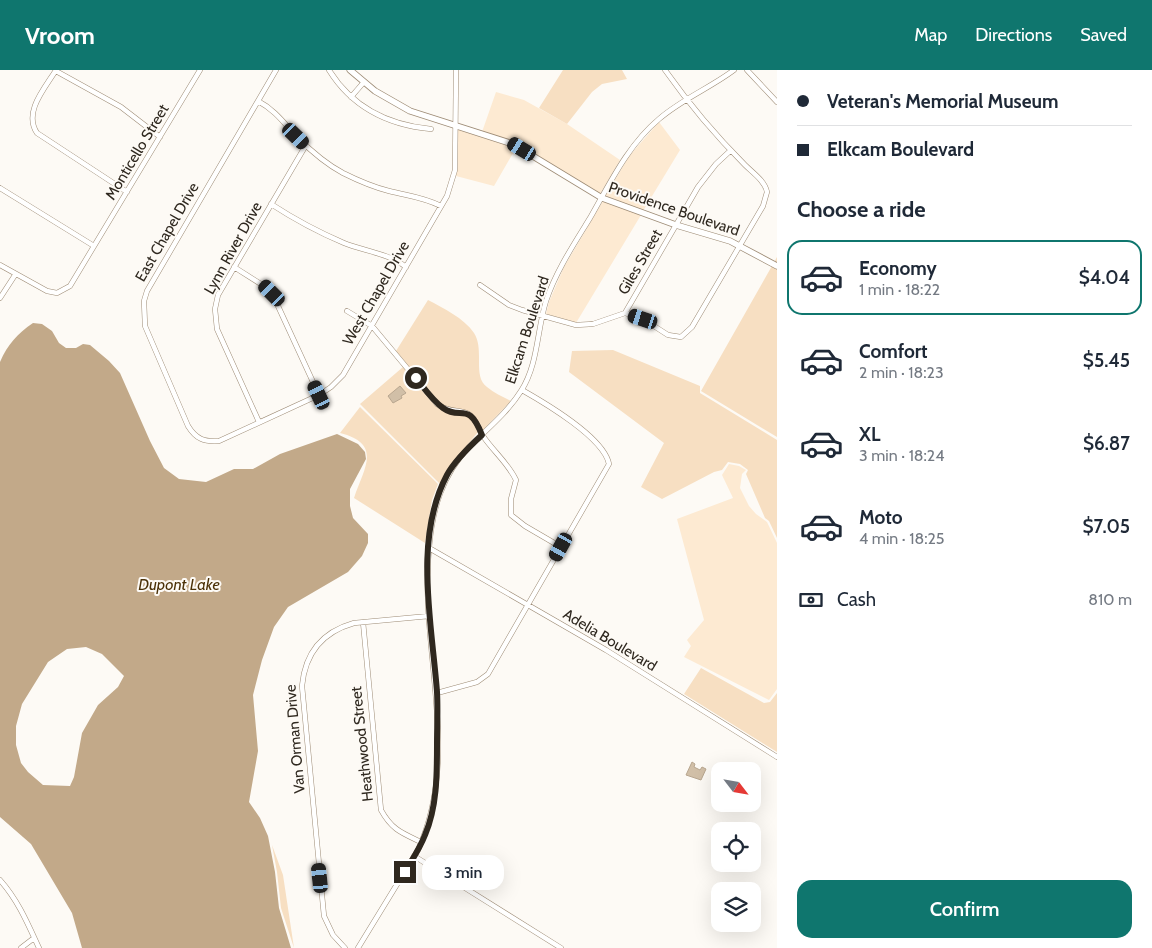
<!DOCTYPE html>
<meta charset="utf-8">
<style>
body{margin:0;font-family:Cabin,sans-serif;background:#f6f6f7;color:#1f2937;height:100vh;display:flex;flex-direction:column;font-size:19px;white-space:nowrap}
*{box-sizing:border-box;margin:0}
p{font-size:16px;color:#747a83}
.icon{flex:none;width:28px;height:28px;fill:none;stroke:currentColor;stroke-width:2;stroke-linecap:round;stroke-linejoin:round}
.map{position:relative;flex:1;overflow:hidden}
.sheet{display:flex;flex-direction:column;background:#fff;width:375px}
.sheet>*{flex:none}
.hud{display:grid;align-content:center;height:110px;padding:0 20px;background:#fff}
.needle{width:32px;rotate:121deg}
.buttons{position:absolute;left:711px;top:692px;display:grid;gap:10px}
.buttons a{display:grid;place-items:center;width:50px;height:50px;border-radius:10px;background:#fff;box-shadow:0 5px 20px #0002;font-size:25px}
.end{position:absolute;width:22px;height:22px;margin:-11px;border:6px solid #2f281f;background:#fff;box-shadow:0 0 0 2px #fff}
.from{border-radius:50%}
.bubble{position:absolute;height:35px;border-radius:15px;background:#fff;box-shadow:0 5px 20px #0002;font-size:16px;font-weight:600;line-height:35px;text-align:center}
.car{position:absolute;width:15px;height:30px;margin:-15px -8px;border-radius:6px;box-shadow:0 0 4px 1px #0007;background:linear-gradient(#222 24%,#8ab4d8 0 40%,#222 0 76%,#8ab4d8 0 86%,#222 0)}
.hud b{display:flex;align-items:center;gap:18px;height:48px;font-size:19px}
.hud b+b{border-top:1px solid #e0e1e3}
.hud i{width:12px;height:12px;background:#1f2937}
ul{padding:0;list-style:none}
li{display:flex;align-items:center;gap:15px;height:75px;margin:0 10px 8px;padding:0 10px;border:2px solid transparent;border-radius:15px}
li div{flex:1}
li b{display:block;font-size:19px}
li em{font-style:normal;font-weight:600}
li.current{border-color:#0f766e}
li>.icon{width:45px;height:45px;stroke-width:1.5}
h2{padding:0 20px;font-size:22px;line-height:60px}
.pay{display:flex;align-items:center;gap:12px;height:55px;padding:0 20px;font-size:19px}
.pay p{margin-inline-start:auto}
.button{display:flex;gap:10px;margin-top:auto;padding:10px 20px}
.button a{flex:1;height:58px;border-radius:15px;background:#0f766e;color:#fff;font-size:20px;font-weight:600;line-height:58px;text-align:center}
header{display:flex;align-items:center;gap:30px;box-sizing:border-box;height:70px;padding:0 25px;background:#0f766e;color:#fff}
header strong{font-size:24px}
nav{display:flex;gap:28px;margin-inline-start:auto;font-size:18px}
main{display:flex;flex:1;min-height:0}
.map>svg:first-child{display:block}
</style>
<header>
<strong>Vroom</strong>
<nav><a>Map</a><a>Directions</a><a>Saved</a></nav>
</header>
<main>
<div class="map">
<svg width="777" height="878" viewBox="0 0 777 878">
<rect width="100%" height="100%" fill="#fdfaf5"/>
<path fill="#fdead2" d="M496,22L524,30L567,54L620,90L600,124L514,72L482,62Z
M659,52L680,80L643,141L605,126L630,85Z
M457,59L516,78L494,116L456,106L458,96Z
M603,131L641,145L576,253L546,244L549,232L564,197Z
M729,394L739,396L746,400L742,404L740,418L749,436L756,444L767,452L777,473V619L769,630L684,587L691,576L687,570L704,550L677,449L733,428L722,405Z"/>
<path fill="#f7dfc2" d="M563,0H622L627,9L602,14L592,22L567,54L539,38Z
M777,187V367L701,321Z
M428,230C443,238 464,248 474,263C485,280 472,306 487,317C494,323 503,327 511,331L483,360C470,331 458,347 439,332L396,281Z
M613,280L700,316V323L777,370V468L769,451L765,448L746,404L748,400L740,394L728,392L722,400L714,402L662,429L641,417L664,373L569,302L572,281Z
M403,297C412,307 430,333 440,339C457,349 468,336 478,362L447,400L440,414L360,334Z
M360,337L438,414L432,430L425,473L354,428C364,398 383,374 340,363Z
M701,598L764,633L770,632L777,623V682L684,624Z
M272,775L283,805L294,878L281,838L277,802Z"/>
<path fill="#c2a989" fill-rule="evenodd" d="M33,253L42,254L52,261L59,273L66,278H76L83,274L90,275L109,291L120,303L150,371L164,398L179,409L206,412L234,399H253L280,384L337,364L358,374L365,382L366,389L350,419V436L353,448L368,464V473L362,486L348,502L288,537L274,557L262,590L253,625L258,681L249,732L260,748L268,766L275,802L279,838L291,878H82L72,843L31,774L0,747V292C8,274 17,264 33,253ZM86,577L102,584L124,606L118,617L98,635L82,663L74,707L70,716L43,715L28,702L21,693L16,675V656L22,634L48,592L67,579Z"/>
<path fill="#d1bfa7" stroke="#b8a68f" d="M400,316L406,323L401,326L402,328L393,333L388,326Z
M692,692L695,694L694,697L700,700L702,697L706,699L701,710L686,705Z"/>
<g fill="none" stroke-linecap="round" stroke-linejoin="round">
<g stroke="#9e8c76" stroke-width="5.5">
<path id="minor" d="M56,0C45,18 23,42 37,63L127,122
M276,0L147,221L144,231L145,256L188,356C196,369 204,372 219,371L319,325L331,317L343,305L447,126L455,100L456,0
M329,0C352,37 388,55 431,59
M747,0L777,32
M56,1L121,37L160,67
M351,27L364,12
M258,31C275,40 284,53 297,67C311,81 326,94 343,103C357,110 373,117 389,121C409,126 423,127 441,136
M0,118L94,176
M271,134C294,149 318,162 344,173C364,181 388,183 406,197
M0,195L47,221L57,223L70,216L200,0
M234,197L264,216L272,223L319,325
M480,215L509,235L522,240L576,255L593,254L625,243L643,249L668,265L681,267L692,257L763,136L767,122C765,111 753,103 745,95C716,66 689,34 665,0
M0,228L15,205
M347,241L372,256L437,334C450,344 461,338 470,345C477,350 478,359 483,366C493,381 508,393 516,410L511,429V445L525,456L561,477
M625,243L698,117L716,94L730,81
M259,352L217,259L215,239L218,225L306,75
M429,478L606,580L777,687
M363,552L381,740C392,760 402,763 421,772
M437,623L477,612L488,604L609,394C604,368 545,333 522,320
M414,786L561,878
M0,810C18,830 28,854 39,878
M21,878L34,868
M345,878L333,865L324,846L302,616C305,583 322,562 354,553L429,546
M358,878L418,780C462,684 419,579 429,479C432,440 442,405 469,377C487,359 507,343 521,321C538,295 537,260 546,231C556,201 574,174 590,148C610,113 628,75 659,49C682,29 710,18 734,0"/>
</g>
<g stroke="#9e8c76" stroke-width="7">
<path id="major" d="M350,0L375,21L410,41L513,74L602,128L676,155L730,171L777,196"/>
</g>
<use href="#minor" stroke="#fff" stroke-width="4.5"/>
<use href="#major" stroke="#fff" stroke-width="5.5"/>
</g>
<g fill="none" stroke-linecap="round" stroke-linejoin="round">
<path stroke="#2f281f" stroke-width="6" d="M405,802C412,790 420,778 425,765C437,737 437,705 437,675C437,658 438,640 437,622C432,553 413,469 447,405C455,390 470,376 482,365C468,330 461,351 443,338C432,330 424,318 416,308"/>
</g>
<g text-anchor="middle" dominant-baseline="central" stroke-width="4" stroke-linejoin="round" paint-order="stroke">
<g font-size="15" fill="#2f281f" stroke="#fdfaf5">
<text transform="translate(137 82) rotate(-59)">Monticello Street</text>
<text transform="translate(674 139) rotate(19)">Providence Boulevard</text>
<text transform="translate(167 162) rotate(-60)">East Chapel Drive</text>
<text transform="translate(233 178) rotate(-61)">Lynn River Drive</text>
<text transform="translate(640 192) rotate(-60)">Giles Street</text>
<text transform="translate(376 223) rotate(-60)">West Chapel Drive</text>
<text transform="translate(527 260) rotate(-72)">Elkcam Boulevard</text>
<text transform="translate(610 570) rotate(31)">Adelia Boulevard</text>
<text transform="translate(295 669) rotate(-95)">Van Orman Drive</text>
<text transform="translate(362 674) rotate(-96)">Heathwood Street</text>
</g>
<g font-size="16" font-style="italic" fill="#4b3107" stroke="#fdfaf5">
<text x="179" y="514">Dupont Lake</text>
</g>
</g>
</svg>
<div class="buttons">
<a><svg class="needle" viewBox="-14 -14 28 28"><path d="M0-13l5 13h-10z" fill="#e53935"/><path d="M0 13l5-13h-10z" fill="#747a83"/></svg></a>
<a><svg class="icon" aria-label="locate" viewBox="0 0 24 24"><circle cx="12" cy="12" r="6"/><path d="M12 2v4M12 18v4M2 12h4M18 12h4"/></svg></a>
<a><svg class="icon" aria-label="layers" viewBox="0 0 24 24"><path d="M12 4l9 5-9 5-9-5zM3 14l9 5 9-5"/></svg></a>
</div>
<i class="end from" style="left:416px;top:308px"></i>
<i class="end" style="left:405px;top:802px"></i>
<div class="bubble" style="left:422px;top:785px;width:82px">3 min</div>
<i class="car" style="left:296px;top:66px;rotate:134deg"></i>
<i class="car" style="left:522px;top:79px;rotate:301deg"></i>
<i class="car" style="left:272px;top:223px;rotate:315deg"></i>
<i class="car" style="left:643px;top:249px;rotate:288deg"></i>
<i class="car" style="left:319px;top:325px;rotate:335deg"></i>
<i class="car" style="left:561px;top:477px;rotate:209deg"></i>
<i class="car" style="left:320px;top:808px;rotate:354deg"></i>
</div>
<section class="sheet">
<div class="hud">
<b><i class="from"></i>Veteran's Memorial Museum</b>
<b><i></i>Elkcam Boulevard</b>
</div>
<h2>Choose a ride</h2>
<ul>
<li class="current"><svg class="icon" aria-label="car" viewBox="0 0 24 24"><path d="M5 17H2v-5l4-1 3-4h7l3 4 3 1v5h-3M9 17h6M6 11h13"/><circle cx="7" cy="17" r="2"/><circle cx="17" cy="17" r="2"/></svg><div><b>Economy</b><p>1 min · 18:22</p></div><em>$4.04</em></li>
<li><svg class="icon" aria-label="car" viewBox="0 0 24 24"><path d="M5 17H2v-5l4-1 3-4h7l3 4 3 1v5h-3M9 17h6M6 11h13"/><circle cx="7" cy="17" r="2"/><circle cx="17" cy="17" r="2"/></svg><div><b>Comfort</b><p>2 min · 18:23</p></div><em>$5.45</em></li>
<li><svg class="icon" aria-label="car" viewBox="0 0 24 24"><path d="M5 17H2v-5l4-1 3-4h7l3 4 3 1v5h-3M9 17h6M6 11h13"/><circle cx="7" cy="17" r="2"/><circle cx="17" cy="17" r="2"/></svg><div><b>XL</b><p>3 min · 18:24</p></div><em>$6.87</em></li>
<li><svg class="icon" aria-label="car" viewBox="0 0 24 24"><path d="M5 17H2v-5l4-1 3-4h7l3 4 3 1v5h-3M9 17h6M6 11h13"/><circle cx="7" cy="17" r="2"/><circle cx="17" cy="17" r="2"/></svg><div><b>Moto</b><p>4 min · 18:25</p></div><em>$7.05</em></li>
</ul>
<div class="pay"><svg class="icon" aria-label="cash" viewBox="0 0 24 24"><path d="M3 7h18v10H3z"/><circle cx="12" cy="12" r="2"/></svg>Cash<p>810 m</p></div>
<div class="button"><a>Confirm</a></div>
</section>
</main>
